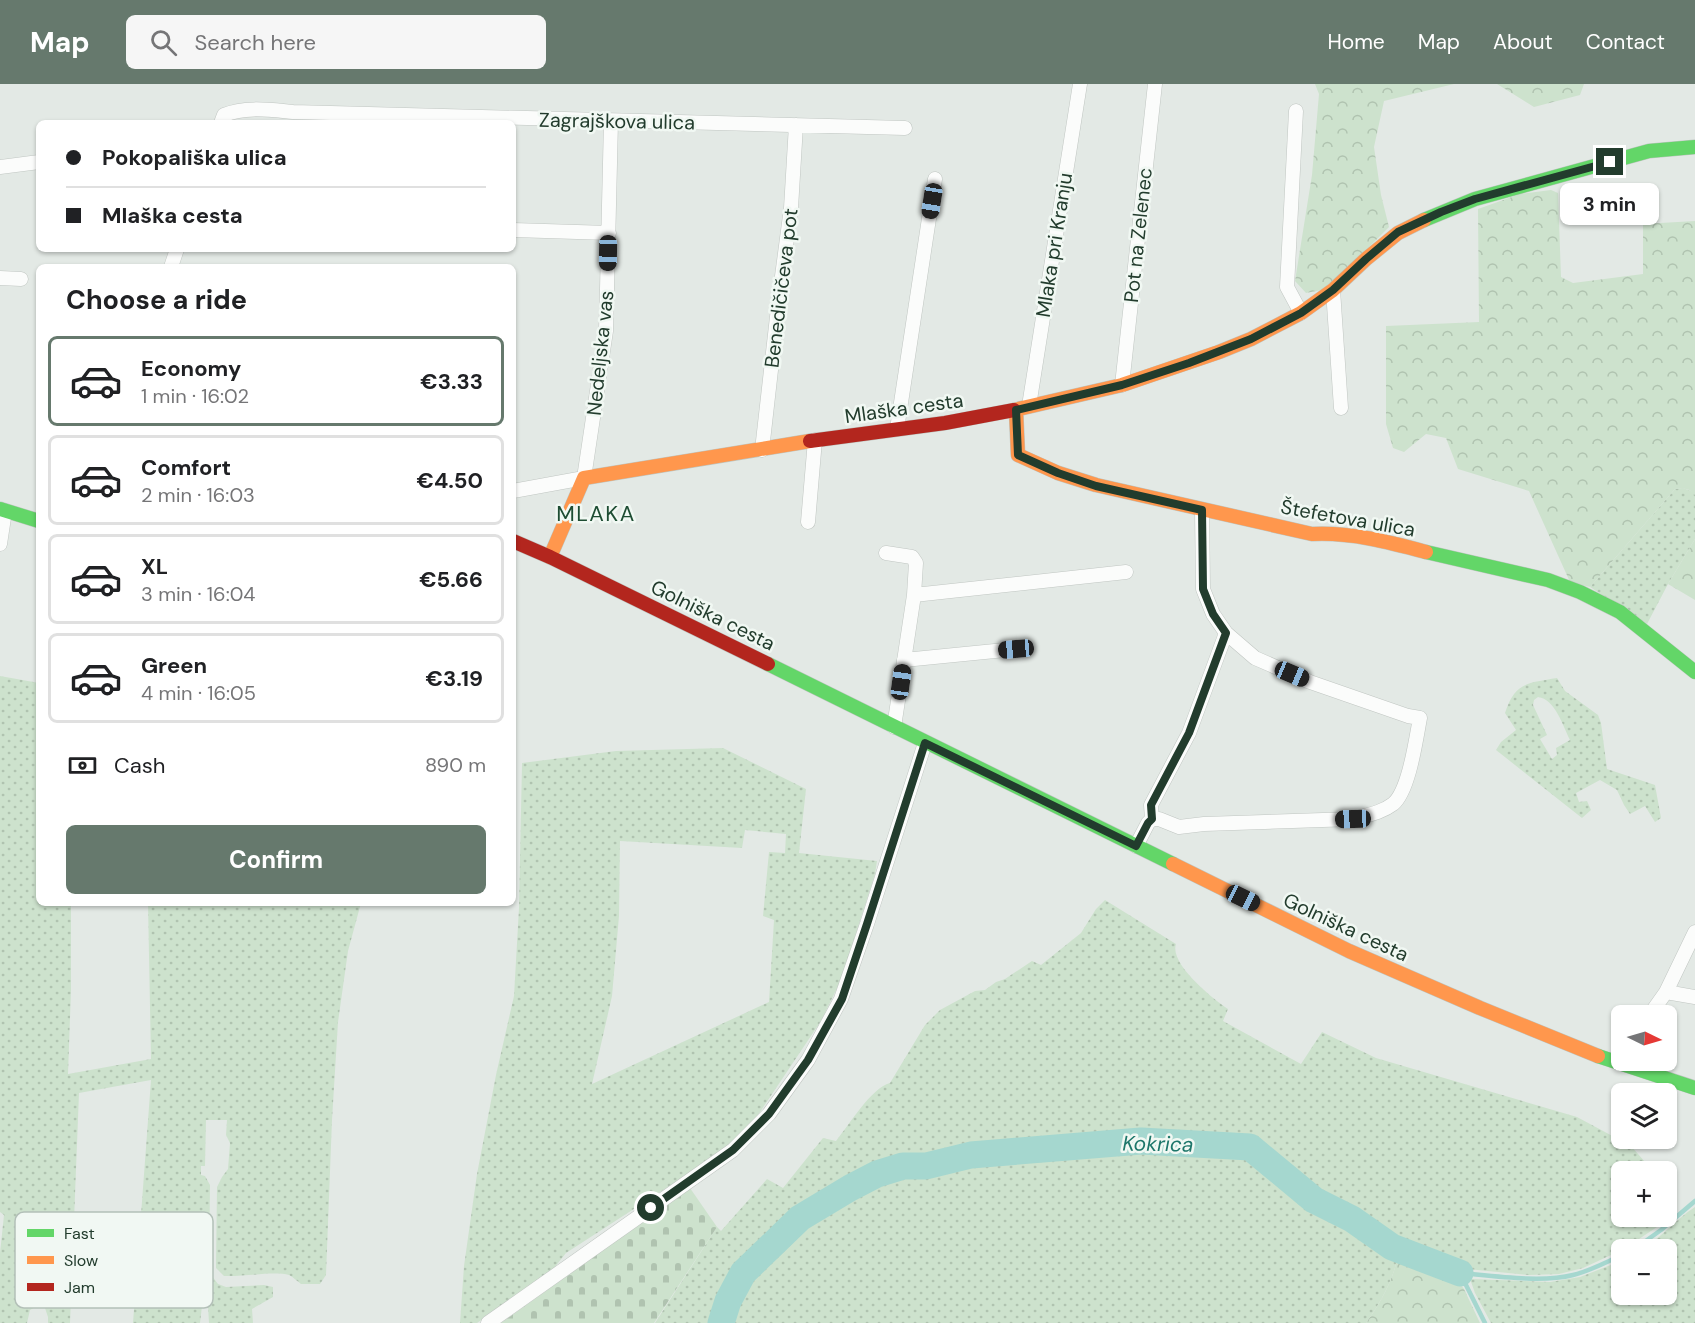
<!DOCTYPE html>
<meta charset="utf-8">
<style>
body{margin:0;font-family:"DM Sans",sans-serif;background:#f6f6f6;color:#202124;height:100vh;display:flex;flex-direction:column;font-size:22px;white-space:nowrap}
*{box-sizing:border-box;margin:0}
p{font-size:20px;color:#757577}
.icon{flex:none;width:33px;height:33px;fill:none;stroke:currentColor;stroke-width:2;stroke-linecap:round;stroke-linejoin:round}
.map{position:relative;flex:1;overflow:hidden}
.drawer{position:absolute;left:36px;top:180px;width:480px;height:642px;display:flex;flex-direction:column;background:#fff;border-radius:9px;box-shadow:0 2px 4px #0004}
.drawer>*{flex:none}
.top-card{position:absolute;left:36px;top:36px;width:480px;height:132px;border-radius:9px;box-shadow:0 2px 4px #0004;display:grid;align-content:center;height:132px;padding:0 30px;background:#fff}
.needle{width:39px;rotate:95deg}
.tools{position:absolute;left:1611px;top:921px;display:grid;gap:12px}
.tools a{display:grid;place-items:center;width:66px;height:66px;border-radius:9px;background:#fff;box-shadow:0 2px 4px #0004;font-size:30px}
.end{position:absolute;width:27px;height:27px;margin:-14px;border:8px solid #223c2d;background:#fff;box-shadow:0 0 0 3px #fff}
.from{border-radius:50%}
.bubble{position:absolute;height:42px;border-radius:9px;background:#fff;box-shadow:0 2px 4px #0004;font-size:20px;font-weight:700;line-height:42px;text-align:center}
.car{position:absolute;width:18px;height:36px;margin:-18px -9px;border-radius:8px;box-shadow:0 0 4px 2px #0007;background:linear-gradient(#222 24%,#8ab4d8 0 40%,#222 0 76%,#8ab4d8 0 86%,#222 0)}
.top-card b{display:flex;align-items:center;gap:21px;height:57px;font-size:22px}
.top-card b+b{border-top:2px solid #e0e0e0}
.top-card i{width:15px;height:15px;background:#202124}
ul{padding:0;list-style:none}
li{display:flex;align-items:center;gap:18px;height:90px;margin:0 12px 9px;padding:0 18px;border:3px solid #e0e0e0;border-radius:9px}
li div{flex:1}
li b{display:block;font-size:22px}
li em{font-style:normal;font-weight:700}
li.active{border-color:#66796d}
li>.icon{width:54px;height:54px;stroke-width:1.5}
h2{padding:0 30px;font-size:27px;line-height:72px}
.pay{display:flex;align-items:center;gap:15px;height:66px;padding:0 30px;font-size:22px}
.pay p{margin-inline-start:auto}
.button{display:flex;gap:12px;margin-top:auto;padding:12px 30px}
.button a{flex:1;height:69px;border-radius:9px;background:#66796d;color:#fff;font-size:24px;font-weight:700;line-height:69px;text-align:center}
header{display:flex;align-items:center;gap:36px;box-sizing:border-box;height:84px;padding:0 30px;background:#66796d;color:#fff}
header strong{font-size:28px}
nav{display:flex;gap:33px;margin-inline-start:auto;font-size:21px}
.search{width:420px;height:54px;background:#f6f6f6;display:flex;align-items:center;gap:15px;box-sizing:border-box;padding:0 21px;border-radius:9px;color:#757577;font-size:22px}
.map>svg:first-child{display:block}
</style>
<header>
<strong>Map</strong>
<div class="search"><svg class="icon" aria-label="search" viewBox="0 0 24 24"><circle cx="10" cy="10" r="6"/><path d="M15 15l6 6"/></svg>Search here</div>
<nav><a>Home</a><a>Map</a><a>About</a><a>Contact</a></nav>
</header>
<div class="map">
<svg width="1695" height="1239" viewBox="0 0 1695 1239">
<defs>
<pattern id="grass-dots" width="8" height="8" patternUnits="userSpaceOnUse" patternTransform="scale(1.5)"><rect width="8" height="8" fill="#cde2cd"/><path d="M2 2h.1M6 6h.1" fill="none" stroke="#b0c3b0" stroke-width="1.8" stroke-linecap="round"/></pattern>
<pattern id="forest-crowns" width="20" height="18" patternUnits="userSpaceOnUse" patternTransform="scale(1.5)"><rect width="20" height="18" fill="#cde2cd"/><path d="M2 6a3 3 0 1 1 6 0M12 15a3 3 0 1 1 6 0" fill="none" stroke="#b0c3b0"/></pattern>
<pattern id="cemetery-stones" width="16" height="16" patternUnits="userSpaceOnUse" patternTransform="scale(1.5)"><rect width="16" height="16" fill="#cde2cd"/><path d="M2 7V4a2 2 0 0 1 4 0v3zM10 15v-3a2 2 0 0 1 4 0v3z" fill="#b0c3b0"/></pattern>
</defs>
<rect width="100%" height="100%" fill="#e3e9e5"/>
<path fill="url(#grass-dots)" fill-rule="evenodd" d="M1683,404L1694,408L1695,411V455L1668,500L1647,540L1590,503L1675,405Z
M0,592L39,599V819H71V906L68,990L151,975L148,819H361L348,867L338,938L332,1036L326,1191L320,1200H301C297,1197 293,1193 289,1191C274,1187 242,1193 224,1192L216,1184L217,1103L222,1093L228,1085L230,1059L226,1051L227,1036H206L205,1082H201V1091L205,1092L210,1101L209,1188L218,1200L226,1203L264,1201L273,1203V1213L252,1225L253,1239H209L208,1222H202L200,1239H133L151,996L79,1009L70,1239H48V1233L45,1224L37,1222L30,1226L27,1239H0V1169L4,1131L0,1128Z
M1557,594L1565,607L1598,631L1601,639L1607,685L1655,701L1661,734L1655,738L1645,722L1630,730L1624,721L1617,706L1600,696L1576,709L1579,718L1587,717L1591,726L1582,734L1496,666L1501,658L1516,646L1505,629C1515,598 1528,599 1557,594ZM1538,613C1555,615 1563,642 1570,656L1556,664L1557,671L1552,675L1540,655L1547,651L1533,621L1534,616Z
M723,664L806,705L799,769L877,777L875,790L841,896L821,937L758,1031L745,1045L717,1071L566,1169L554,1184L477,1239H460L464,1182L477,1090L496,991L514,912L519,824L522,679L616,667ZM745,746L786,750L785,769L769,768L763,832L774,836L769,918L592,1000L612,912L619,832L620,757L742,764Z
M1105,816L1176,860C1169,880 1213,915 1228,925L1223,937L1301,980L1322,948L1376,974L1577,1033L1631,1062L1653,1087L1622,1088V1132L1661,1133L1660,1141L1624,1165L1583,1184L1559,1190L1529,1191L1467,1185L1436,1178L1392,1159L1361,1138H1355L1362,1146L1397,1172C1396,1192 1378,1223 1366,1239H725L732,1218L746,1199L763,1182L775,1174L778,1167L795,1148L816,1129L856,1107L868,1098L882,1092L907,1086L927,1085L944,1080L973,1075H993L998,1071L993,1067L968,1065L940,1074L920,1079L886,1082L855,1095L790,1130L767,1150L742,1180L730,1198L725,1209L717,1239H655L717,1143L721,1147L767,1095L783,1104L823,1054L836,1057C849,1041 871,1004 890,999L925,941L940,926L975,907L985,906L996,898L1005,895L1032,877L1041,881L1081,849L1096,825Z
M1695,1123V1239H1491L1475,1209L1470,1195L1550,1198L1580,1193L1621,1177L1622,1210H1666V1166L1643,1165C1662,1153 1676,1135 1695,1123Z"/>
<path fill="url(#forest-crowns)" d="M1315,0H1454L1384,17L1374,63L1381,111L1389,143L1327,205L1306,209L1295,197L1312,91L1319,10Z
M1497,0H1584L1580,11L1534,23Z
M1551,106L1558,109L1561,193L1573,199L1643,190V140L1695,137V411C1690,404 1682,404 1675,405L1590,503L1570,498L1529,407L1458,385L1446,354L1426,350L1404,368L1393,364L1386,340V242L1479,238L1478,125L1520,110Z
M1695,455V516L1668,500Z
M1397,1172L1455,1194L1464,1205L1480,1239H1366C1378,1223 1396,1192 1397,1172Z"/>
<path fill="url(#cemetery-stones)" d="M690,1104L717,1143L654,1239H501Z"/>
<g fill="none" stroke-linecap="round" stroke-linejoin="round">
<path stroke="#a5d7cf" stroke-width="4.5" d="M1633,1166L1661,1146L1695,1117
M1485,1239L1460,1189C1493,1192 1542,1199 1573,1191C1590,1187 1606,1178 1622,1171"/>
<path stroke="#a5d7cf" stroke-width="27" d="M721,1239L728,1217L743,1189L800,1134L850,1104L877,1090L903,1082H926L971,1071L1141,1057L1250,1063L1314,1116L1352,1135L1392,1163L1460,1189"/>
<g stroke="#c0c6c2" stroke-width="15">
<path id="street" d="M1296,27L1287,203L1301,229
M221,39L224,31C245,22 271,26 293,28L905,44
M0,83L39,78
M513,146L609,149
M171,183L177,165
M0,194L21,195
M1333,206L1341,324
M1122,301L1155,0
M1029,322L1080,0
M897,345L935,95
M762,366L779,215L791,124L796,41
M513,407L584,394L606,247L611,37
M808,438L815,356
M0,460L5,427
M886,469L912,473L916,479L914,511L894,643
M914,511L1126,488
M904,576L1015,565
M1152,735L1151,721L1189,649L1226,549
M1136,762L1148,739L1152,735H1159L1179,743L1204,740L1353,735C1367,731 1381,729 1393,720C1409,707 1416,655 1420,634L1408,632L1310,598L1255,574L1226,549L1213,530L1203,505L1202,426
M1666,908L1695,913
M1649,932L1666,908L1695,848
M488,1239L733,1066L769,1030L808,976L841,915L867,840L925,659"/>
</g>
<g stroke="#bec5c0" stroke-width="15">
<path id="fast" d="M1424,136L1475,115L1649,67L1695,63
M0,425L39,437
M1426,468L1548,496L1580,508L1620,528L1695,588
M768,580L1173,780
M1598,972L1695,1004"/>
</g>
<g stroke="#bec5c0" stroke-width="15">
<path id="slow" d="M1014,326L1122,301L1219,268L1251,255L1301,229L1333,206L1366,175L1398,149L1424,136
M1016,326L1018,371L1058,389L1096,401L1312,450C1351,448 1389,458 1426,468
M550,473L584,394L810,357
M1173,780L1349,867L1480,924L1598,972"/>
</g>
<g stroke="#bec5c0" stroke-width="15">
<path id="jam" d="M810,357L945,339L1014,326
M513,457L550,473L768,580"/>
</g>
<use href="#street" stroke="#fbfcfb" stroke-width="14"/>
<use href="#fast" stroke="#63d668" stroke-width="14"/>
<use href="#slow" stroke="#ff974d" stroke-width="14"/>
<use href="#jam" stroke="#b3261e" stroke-width="14"/>
</g>
<g fill="none" stroke-linecap="round" stroke-linejoin="round">
<path stroke="#223c2d" stroke-width="8" d="M651,1124L733,1066L769,1030L808,976L842,915L867,840L925,659L1136,762L1148,739L1152,735L1151,721L1189,649L1226,549L1213,530L1203,505L1202,426L1096,402L1058,389L1018,371L1016,326L1122,301L1189,279L1251,255L1301,229L1333,206L1366,175L1398,148L1441,128L1475,115L1610,78"/>
</g>
<g text-anchor="middle" dominant-baseline="central" stroke-width="5" stroke-linejoin="round" paint-order="stroke">
<g font-size="20" fill="#223c2d" stroke="#f1f8f3">
<text transform="translate(617 37) rotate(1)">Zagrajškova ulica</text>
<text transform="translate(1138 151) rotate(-84)">Pot na Zelenec</text>
<text transform="translate(1054 161) rotate(-81)">Mlaka pri Kranju</text>
<text transform="translate(781 204) rotate(-83)">Benedičičeva pot</text>
<text transform="translate(600 269) rotate(-84)">Nedeljska vas</text>
<text transform="translate(904 324) rotate(-8)">Mlaška cesta</text>
<text transform="translate(1348 434) rotate(10)">Štefetova ulica</text>
<text transform="translate(713 531) rotate(26)">Golniška cesta</text>
<text transform="translate(1346 843) rotate(25)">Golniška cesta</text>
</g>
<g font-size="21" font-style="italic" fill="#1d766a" stroke="#f1f8f3">
<text transform="translate(1158 1060) rotate(1)">Kokrica</text>
</g>
<g font-size="22" letter-spacing="1.5" fill="#1e4d33" stroke="#f1f8f3">
<text x="596" y="429">MLAKA</text>
</g>
</g>
<rect x="15" y="1128" width="198" height="96" rx="9" fill="#f1f8f3" stroke="#b3c0b8" stroke-width="1.5"/>
<rect x="27" y="1145" width="27" height="8" fill="#63d668"/>
<rect x="27" y="1172" width="27" height="8" fill="#ff974d"/>
<rect x="27" y="1199" width="27" height="8" fill="#b3261e"/>
<g font-size="16" fill="#223c2d">
<text x="64" y="1155">Fast</text>
<text x="64" y="1182">Slow</text>
<text x="64" y="1209">Jam</text>
</g>
</svg>
<div class="tools">
<a><svg class="needle" viewBox="-14 -14 28 28"><path d="M0-13l5 13h-10z" fill="#e53935"/><path d="M0 13l5-13h-10z" fill="#757577"/></svg></a>
<a><svg class="icon" aria-label="layers" viewBox="0 0 24 24"><path d="M12 4l9 5-9 5-9-5zM3 14l9 5 9-5"/></svg></a>
<a>+</a>
<a>−</a>
</div>
<i class="end from" style="left:651px;top:1124px"></i>
<i class="end" style="left:1610px;top:78px"></i>
<div class="bubble" style="left:1560px;top:99px;width:99px">3 min</div>
<i class="car" style="left:932px;top:117px;rotate:189deg"></i>
<i class="car" style="left:608px;top:169px;rotate:181deg"></i>
<i class="car" style="left:1016px;top:565px;rotate:265deg"></i>
<i class="car" style="left:1292px;top:590px;rotate:113deg"></i>
<i class="car" style="left:901px;top:598px;rotate:8deg"></i>
<i class="car" style="left:1353px;top:735px;rotate:268deg"></i>
<i class="car" style="left:1243px;top:814px;rotate:116deg"></i>
<div class="top-card">
<b><i class="from"></i>Pokopališka ulica</b>
<b><i></i>Mlaška cesta</b>
</div>
<section class="drawer">
<h2>Choose a ride</h2>
<ul>
<li class="active"><svg class="icon" aria-label="car" viewBox="0 0 24 24"><path d="M5 17H2v-5l4-1 3-4h7l3 4 3 1v5h-3M9 17h6M6 11h13"/><circle cx="7" cy="17" r="2"/><circle cx="17" cy="17" r="2"/></svg><div><b>Economy</b><p>1 min · 16:02</p></div><em>€3.33</em></li>
<li><svg class="icon" aria-label="car" viewBox="0 0 24 24"><path d="M5 17H2v-5l4-1 3-4h7l3 4 3 1v5h-3M9 17h6M6 11h13"/><circle cx="7" cy="17" r="2"/><circle cx="17" cy="17" r="2"/></svg><div><b>Comfort</b><p>2 min · 16:03</p></div><em>€4.50</em></li>
<li><svg class="icon" aria-label="car" viewBox="0 0 24 24"><path d="M5 17H2v-5l4-1 3-4h7l3 4 3 1v5h-3M9 17h6M6 11h13"/><circle cx="7" cy="17" r="2"/><circle cx="17" cy="17" r="2"/></svg><div><b>XL</b><p>3 min · 16:04</p></div><em>€5.66</em></li>
<li><svg class="icon" aria-label="car" viewBox="0 0 24 24"><path d="M5 17H2v-5l4-1 3-4h7l3 4 3 1v5h-3M9 17h6M6 11h13"/><circle cx="7" cy="17" r="2"/><circle cx="17" cy="17" r="2"/></svg><div><b>Green</b><p>4 min · 16:05</p></div><em>€3.19</em></li>
</ul>
<div class="pay"><svg class="icon" aria-label="cash" viewBox="0 0 24 24"><path d="M3 7h18v10H3z"/><circle cx="12" cy="12" r="2"/></svg>Cash<p>890 m</p></div>
<div class="button"><a>Confirm</a></div>
</section>
</div>
